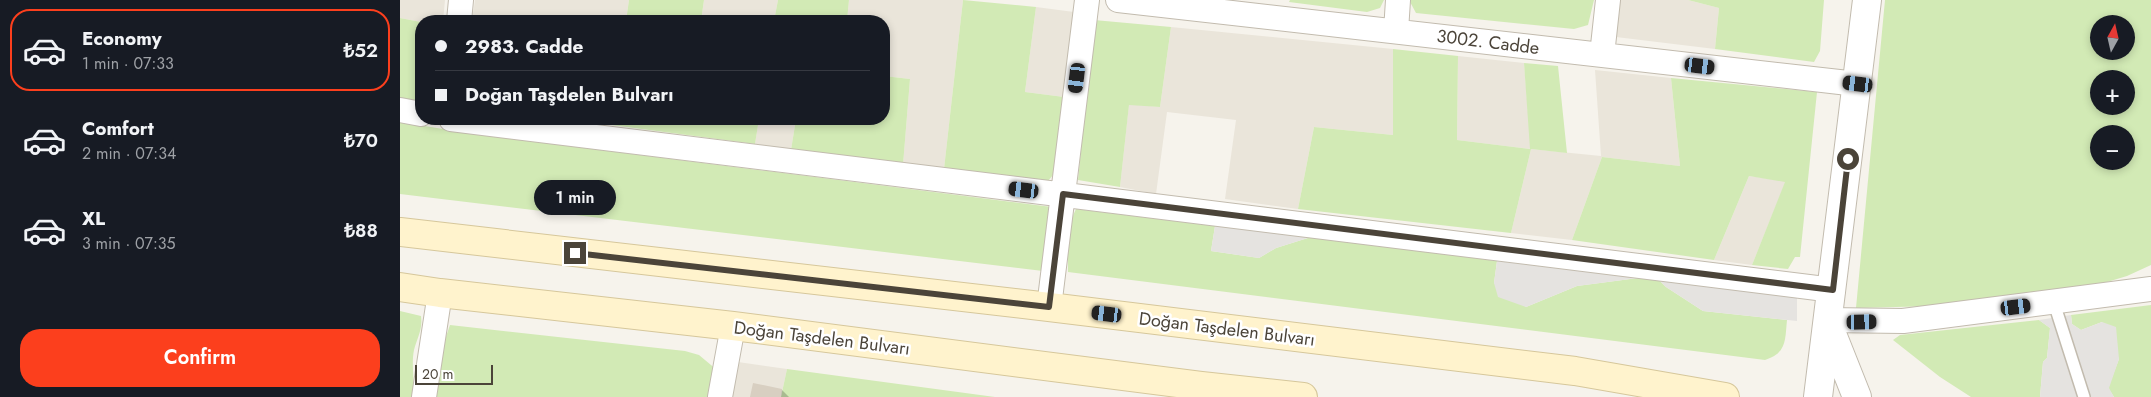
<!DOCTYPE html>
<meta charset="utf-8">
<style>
body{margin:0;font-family:Jost,sans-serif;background:#20242c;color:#f1f3f6;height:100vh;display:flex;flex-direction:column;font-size:19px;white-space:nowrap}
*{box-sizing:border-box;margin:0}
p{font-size:16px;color:#9ea1a6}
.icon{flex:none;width:28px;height:28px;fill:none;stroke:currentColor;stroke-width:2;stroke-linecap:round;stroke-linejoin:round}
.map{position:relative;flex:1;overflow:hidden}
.panel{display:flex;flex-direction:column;background:#171b24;width:400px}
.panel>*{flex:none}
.hud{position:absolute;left:15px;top:15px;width:475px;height:110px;border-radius:20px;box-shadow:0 2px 8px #0003;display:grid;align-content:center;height:110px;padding:0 20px;background:#171b24}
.needle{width:32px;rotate:8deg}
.tools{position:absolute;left:1690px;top:15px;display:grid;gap:10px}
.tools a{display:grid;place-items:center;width:45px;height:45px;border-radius:50%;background:#171b24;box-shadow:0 2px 8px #0003;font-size:25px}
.scale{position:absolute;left:15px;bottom:12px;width:78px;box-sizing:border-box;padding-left:5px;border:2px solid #4b4439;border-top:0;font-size:14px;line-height:18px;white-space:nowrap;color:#4b4439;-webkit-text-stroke:4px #fff;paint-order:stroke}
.end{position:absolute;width:22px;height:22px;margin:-11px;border:6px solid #4b4439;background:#fff;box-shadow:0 0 0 2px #fff}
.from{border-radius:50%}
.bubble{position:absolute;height:35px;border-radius:18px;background:#171b24;box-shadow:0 2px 8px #0003;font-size:16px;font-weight:600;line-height:35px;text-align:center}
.car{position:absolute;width:15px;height:30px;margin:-15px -8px;border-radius:6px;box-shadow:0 0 4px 1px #0007;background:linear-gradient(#222 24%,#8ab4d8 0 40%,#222 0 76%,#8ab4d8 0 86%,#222 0)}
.hud b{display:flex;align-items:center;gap:18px;height:48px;font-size:19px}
.hud b+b{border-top:1px solid #363941}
.hud i{width:12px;height:12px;background:#f1f3f6}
ul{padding:9px 0 0;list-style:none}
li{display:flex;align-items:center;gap:15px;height:82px;margin:0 10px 8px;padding:0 10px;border:2px solid transparent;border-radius:20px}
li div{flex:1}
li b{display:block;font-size:19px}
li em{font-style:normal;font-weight:600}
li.active{border-color:#fc3f1d}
li>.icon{width:45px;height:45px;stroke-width:1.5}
.button{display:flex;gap:10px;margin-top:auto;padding:10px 20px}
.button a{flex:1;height:58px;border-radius:20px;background:#fc3f1d;color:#fff;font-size:20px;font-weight:600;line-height:58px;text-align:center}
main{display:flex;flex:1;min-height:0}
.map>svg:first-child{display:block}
</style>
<main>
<section class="panel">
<ul>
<li class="active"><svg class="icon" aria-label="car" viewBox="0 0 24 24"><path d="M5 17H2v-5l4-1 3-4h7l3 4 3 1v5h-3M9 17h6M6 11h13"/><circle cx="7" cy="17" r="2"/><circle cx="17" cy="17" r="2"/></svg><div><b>Economy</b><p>1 min · 07:33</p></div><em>₺52</em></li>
<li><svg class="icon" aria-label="car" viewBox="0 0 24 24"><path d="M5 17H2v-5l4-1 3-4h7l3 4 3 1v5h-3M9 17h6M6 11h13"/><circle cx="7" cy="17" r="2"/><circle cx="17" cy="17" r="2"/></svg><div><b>Comfort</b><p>2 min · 07:34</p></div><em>₺70</em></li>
<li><svg class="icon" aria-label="car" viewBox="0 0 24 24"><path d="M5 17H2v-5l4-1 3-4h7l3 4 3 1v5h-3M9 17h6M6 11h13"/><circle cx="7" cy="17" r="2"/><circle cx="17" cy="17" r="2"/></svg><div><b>XL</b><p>3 min · 07:35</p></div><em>₺88</em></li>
</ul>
<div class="button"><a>Confirm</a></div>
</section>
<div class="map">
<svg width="1751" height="397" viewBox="0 0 1751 397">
<rect width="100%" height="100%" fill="#f6f3ec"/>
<path fill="#eae5da" d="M0,0H45L43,21L21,22L0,18Z
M75,0H229L226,21H72Z
M304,0H378L374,21H301Z
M449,0H563L544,169L503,165L510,79L484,76V21H447Z
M1219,0H1288L1319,8L1315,49L1216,37Z
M636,7L674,12L664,97L625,92Z
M771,27L993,49V135L914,127L898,209L825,199L836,120L767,112L756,194L720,187L729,104L760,107Z
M1058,56L1124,63L1131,149L1201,156L1195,70L1271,78L1280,166L1202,157L1172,240L1111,233L1131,149L1057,140Z
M359,119H396L391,150L355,144Z
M1349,176L1386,181L1352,265L1314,260Z
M338,362L387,369L381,397H332Z"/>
<path fill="#d2eab5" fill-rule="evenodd" d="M229,0H304L301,21H226Z
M378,0H449L447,21H374Z
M563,0L636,7L625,92L664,97L653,175L648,181L544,169Z
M890,0H984L980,8L967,12L889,2Z
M1009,0H1194L1188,25L1174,29L1016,13Z
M1288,0H1424L1420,51L1414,62L1315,49L1319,8Z
M1485,0H1751V265L1727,276L1697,285L1536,306L1456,308ZM1699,24H1726V51H1699ZM1699,79H1726V106H1699ZM1699,134H1726V161H1699Z
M0,18L21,22V103L0,99Z
M694,20L771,27L760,107L729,105L720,187L678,180Z
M993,49L1058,56L1057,140L1130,149L1124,63L1158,66L1167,153L1131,149L1111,233L898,209L914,127L993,135Z
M484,76L510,79L503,165L391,150L396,119H484Z
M1271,78L1417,92L1400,257H1395L1388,269L1352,265L1385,182L1349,176L1314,260L1172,240L1202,157L1280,166Z
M166,119H359L355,144Z
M0,122L74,134L652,207L643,271L0,194Z
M676,209L815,226L811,251L859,258L876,248L911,237L1097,261L1094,283L1126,307L1177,286L1238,278L1260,281L1266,287L1303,311L1387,320C1385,340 1387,353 1365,360L668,272C668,249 666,229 676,209Z
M1751,305V397H1714L1708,388L1719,359L1702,322L1681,330L1672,324L1671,315Z
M0,311L21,316C23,329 17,338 14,350C11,364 15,382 13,397H0Z
M1639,320L1650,328L1647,358L1643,362L1640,397H1571L1540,377L1493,340L1500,335Z
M50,325L285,351L299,355L317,370L313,397H35L40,354Z
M387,369L595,397H381Z"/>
<path fill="#e5e3e0" d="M815,226L911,237L876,248L859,258L811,251Z
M1097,261L1238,278L1177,286L1126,307L1098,297L1094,283Z
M1260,281L1397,297V321L1303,311L1266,287Z
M1671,315L1672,324L1681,330L1702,322L1716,327L1719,359L1709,388L1714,397H1640L1643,362L1647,358L1650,328L1639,320Z"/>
<path fill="#0003" d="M382,390L389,397H351Z"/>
<path fill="#d8cfc1" d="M353,383L382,389L381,397H350Z"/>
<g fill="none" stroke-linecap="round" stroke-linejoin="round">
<g stroke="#c2bbae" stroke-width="14">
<path id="service" d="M1654,303L1684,397"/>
</g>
<g stroke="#c2bbae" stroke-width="26">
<path id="minor" d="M718,0L1457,84
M59,21L61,0
M996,31L998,0
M1202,55L1208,0
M0,110L21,114
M51,119L1433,290
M649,307L687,0
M1427,320L1503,321L1751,289
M24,397L40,293
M320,397L333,326"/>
</g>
<g stroke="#c2bbae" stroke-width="30">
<path id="tertiary" d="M1428,324L1457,397
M1418,397L1467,0"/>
</g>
<g stroke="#d6c79b" stroke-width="30">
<path id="secondary" d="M0,232L649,307L1175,371L1325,397
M0,287L40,293L333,326L801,386L903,397"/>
</g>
<use href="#service" stroke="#fff" stroke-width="11"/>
<use href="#minor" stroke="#fff" stroke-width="24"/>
<use href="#tertiary" stroke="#fff" stroke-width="28"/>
<use href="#secondary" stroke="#fff3cd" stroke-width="28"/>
</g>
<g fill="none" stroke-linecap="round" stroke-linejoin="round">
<path stroke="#4b4439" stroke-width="6" d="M175,253L649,307L663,194L1433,290L1448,159"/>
</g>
<g text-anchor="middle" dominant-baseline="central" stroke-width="5" stroke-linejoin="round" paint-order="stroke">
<g font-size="18" fill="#4b4439" stroke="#fff">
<text transform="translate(1088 42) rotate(7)">3002. Cadde</text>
<text transform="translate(827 329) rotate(7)">Doğan Taşdelen Bulvarı</text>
<text transform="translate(422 338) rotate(7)">Doğan Taşdelen Bulvarı</text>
</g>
</g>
</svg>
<div class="tools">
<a><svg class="needle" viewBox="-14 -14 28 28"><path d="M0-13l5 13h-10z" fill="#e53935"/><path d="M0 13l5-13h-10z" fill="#9ea1a6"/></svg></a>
<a>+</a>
<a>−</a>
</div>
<div class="scale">20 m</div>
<i class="end from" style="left:1448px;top:159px"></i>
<i class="end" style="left:175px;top:253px"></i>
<div class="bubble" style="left:134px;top:180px;width:82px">1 min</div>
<i class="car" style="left:1300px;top:66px;rotate:97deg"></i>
<i class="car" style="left:677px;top:78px;rotate:187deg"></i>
<i class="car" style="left:1458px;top:84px;rotate:277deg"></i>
<i class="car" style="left:624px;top:190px;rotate:277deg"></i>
<i class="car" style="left:1616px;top:307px;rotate:83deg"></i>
<i class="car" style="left:707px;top:314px;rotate:277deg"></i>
<i class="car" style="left:1462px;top:322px;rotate:89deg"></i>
<div class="hud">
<b><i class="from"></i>2983. Cadde</b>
<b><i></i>Doğan Taşdelen Bulvarı</b>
</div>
</div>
</main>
